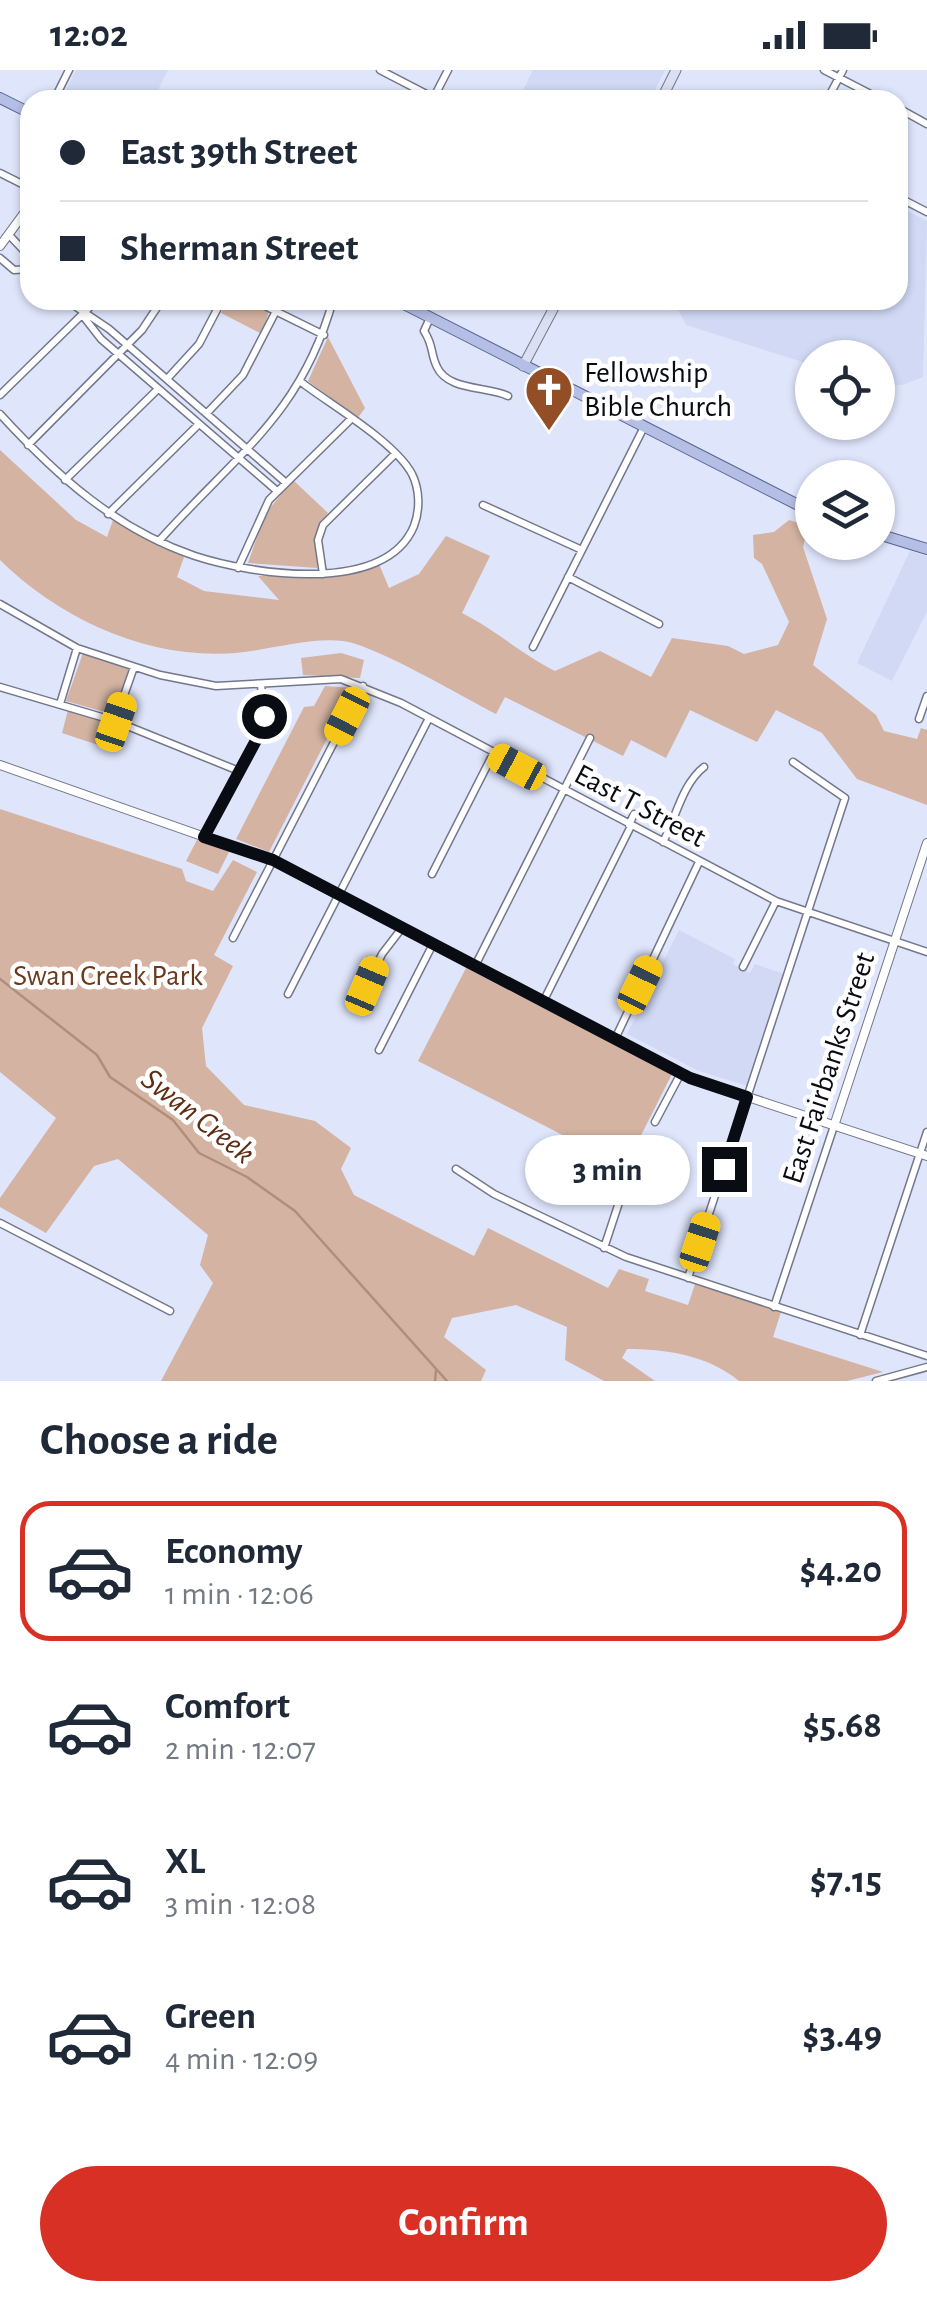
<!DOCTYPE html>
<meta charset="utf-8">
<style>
body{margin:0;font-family:"Alegreya Sans",sans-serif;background:#f2f2f3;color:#1f2937;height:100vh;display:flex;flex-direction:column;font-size:38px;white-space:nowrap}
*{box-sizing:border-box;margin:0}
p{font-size:32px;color:#747a83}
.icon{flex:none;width:55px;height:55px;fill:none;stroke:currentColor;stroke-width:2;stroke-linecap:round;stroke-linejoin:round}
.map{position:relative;height:1311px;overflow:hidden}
.drawer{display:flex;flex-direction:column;background:#fff;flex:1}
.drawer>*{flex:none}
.guide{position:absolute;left:20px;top:20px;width:888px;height:220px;border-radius:30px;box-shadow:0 2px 8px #0004;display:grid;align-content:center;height:220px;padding:0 40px;background:#fff}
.tools{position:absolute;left:795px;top:270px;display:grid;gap:20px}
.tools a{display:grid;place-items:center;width:100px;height:100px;border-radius:50%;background:#fff;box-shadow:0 2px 8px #0004;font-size:50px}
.end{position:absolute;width:45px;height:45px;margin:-22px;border:12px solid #0a0c13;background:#fff;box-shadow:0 0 0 5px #fff}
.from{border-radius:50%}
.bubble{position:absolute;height:70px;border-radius:35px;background:#fff;box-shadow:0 2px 8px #0004;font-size:32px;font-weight:700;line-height:70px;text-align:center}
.car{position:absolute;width:30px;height:60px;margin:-30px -15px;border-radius:12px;box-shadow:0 0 8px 2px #0007;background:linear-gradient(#f5c518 24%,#345 0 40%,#f5c518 0 76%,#345 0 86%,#f5c518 0)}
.guide b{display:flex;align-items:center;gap:35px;height:95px;font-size:38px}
.guide b+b{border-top:2px solid #e0e1e3}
.guide i{width:25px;height:25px;background:#1f2937}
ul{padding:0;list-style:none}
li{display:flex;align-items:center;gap:30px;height:140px;margin:0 20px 15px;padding:0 20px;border:5px solid transparent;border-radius:30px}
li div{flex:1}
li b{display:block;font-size:38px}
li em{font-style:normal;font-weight:700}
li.selected{border-color:#d93025}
li>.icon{width:90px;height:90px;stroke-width:1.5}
h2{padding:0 40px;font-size:45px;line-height:120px}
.cta{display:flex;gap:20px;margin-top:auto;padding:20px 40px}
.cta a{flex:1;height:115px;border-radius:60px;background:#d93025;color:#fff;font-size:40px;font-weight:700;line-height:115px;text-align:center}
.status{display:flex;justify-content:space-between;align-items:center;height:70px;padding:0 50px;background:#fff;direction:ltr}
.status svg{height:28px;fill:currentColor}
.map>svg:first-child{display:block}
</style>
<div class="status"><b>12:02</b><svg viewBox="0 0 49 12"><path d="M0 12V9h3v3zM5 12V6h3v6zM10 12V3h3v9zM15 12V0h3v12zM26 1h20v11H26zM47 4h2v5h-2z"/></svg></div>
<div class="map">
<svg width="927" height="1311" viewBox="0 0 927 1311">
<rect width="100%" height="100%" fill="#dfe5fb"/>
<path fill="#d1d9f5" d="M76,0H168L153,30H61Z
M533,0H665L650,30H518Z
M898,136L927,151L923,307L902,315H878V288H812V295L686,255L673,230H898Z
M910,481L927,486V542L892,611L857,593Z
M679,860L735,889L733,894L750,903L755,894L784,904L748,1016L699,1001L627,964Z"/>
<path fill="#d4b3a2" d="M227,230H246L269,241L262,264L221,243Z
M328,267L365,338L357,349L308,311Z
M0,380L76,450L107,467L113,450L184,487L177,507L204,521L279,530L258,506H325L379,494L389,518L419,504L446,466L490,486L462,543C496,560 521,584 555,601L600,581L651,607L672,568L728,576L744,584L778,575L789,552L762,494L754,488L753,465L774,462L789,450L808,456L803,477L827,549L813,595L876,645L884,661L917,669L921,658L927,660V735L857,709L822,663L776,640L757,672L690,640L666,688L631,670L623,686L505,627L496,644C463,627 375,575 343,571C310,567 269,580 236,583C149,590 61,550 0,490Z
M293,410L328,443L318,458L317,498L248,493L265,444Z
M83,583L130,600L115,645L66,631Z
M341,583L364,590L360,608L303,605L301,588Z
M325,616L353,618L269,782L236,769L304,637L314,636Z
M68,640L106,652L98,675L62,663Z
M0,739L182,799L186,811L213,821L233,790L257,802L214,885L233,896L202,958L206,996L244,1035L315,1051L351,1078L341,1099L354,1125L474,1186L488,1158L608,1218L619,1199L649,1209L645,1221L688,1235L695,1214L781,1242L773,1267L883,1302L847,1311H739C708,1285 665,1279 627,1279L622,1288L655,1311H604L565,1290L567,1257L516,1235L452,1248L444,1267L486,1300L481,1311H161L213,1213L200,1195L208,1165L118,1089L94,1096L46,1163L0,1137V1128L56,1048L0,1002Z
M198,768L230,780L218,804L186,791Z
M466,898L672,1004L625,1097L418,991Z"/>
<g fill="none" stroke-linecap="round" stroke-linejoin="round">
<path stroke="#b18e7c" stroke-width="2.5" d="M0,909L97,985L110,1007L173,1050L199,1083L247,1107L295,1141L447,1311
M435,1311L436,1300"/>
<g stroke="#72778b" stroke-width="9">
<path id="minor" d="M380,0L434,28
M824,0L882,30
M433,29L448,0
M54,30L69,0
M827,30L843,0
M898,38L927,54
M0,103L30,118
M898,127L927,142
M10,166L30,187
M0,188L14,200L30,199
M66,230L109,259L285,412
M253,230L324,265
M83,246L101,269L277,421
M430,248L424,261C434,276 430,283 437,297C448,321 487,316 508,326
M167,309L199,274L222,230
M0,325L97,230
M207,343L243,305L276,241
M0,344C56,405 115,459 195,486C250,504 385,526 414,456C420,440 420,420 412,404C395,372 331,335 301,312
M28,375L142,260L162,230
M65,410L158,319
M483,435L582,480
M108,444L199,354
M159,471C234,386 301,346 333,230
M238,498L269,430L350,350
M323,504L318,470L323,455L395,384
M568,507L659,554
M0,534L77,578L160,605L216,616L341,609L401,633L776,831L927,882
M533,577L644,357
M0,617L115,651L239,701
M60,634L77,578
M919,649L927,626
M115,651L134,597
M629,755L634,744
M204,767L260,663L264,646L261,615
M663,772C676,748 682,714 704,697
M432,804L493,684
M233,868L363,616
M475,896L590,668
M743,897L776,831
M367,916L382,884L402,858
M288,924L428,650
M543,932L631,756
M615,969L699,792
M379,980L433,874
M655,1052L681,1003
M456,1099L494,1124L626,1187L927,1286
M0,1153L170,1241
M604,1178L630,1099
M688,1208L845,728L793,692
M774,1237L834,1056
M860,1265L927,1062
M876,1311L927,1297"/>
</g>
<g stroke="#72778b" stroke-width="10">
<path id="tertiary" d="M0,176L30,135
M0,695L273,791L690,1008L927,1086
M834,1056L927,773"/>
</g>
<g stroke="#72778b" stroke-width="11">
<path id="secondary" d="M661,30L676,0
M523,296L558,230"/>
</g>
<g stroke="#596491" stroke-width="12">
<path id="primary" d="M0,28L30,43
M396,230L812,442
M878,464L927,479"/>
</g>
<use href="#minor" stroke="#fff" stroke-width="6"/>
<use href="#tertiary" stroke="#fff" stroke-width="8"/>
<use href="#secondary" stroke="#dadff2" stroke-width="9"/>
<use href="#primary" stroke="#b5bfe6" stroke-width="10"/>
</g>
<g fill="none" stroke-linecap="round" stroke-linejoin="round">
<path stroke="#0a0c13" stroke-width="12" d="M264,646L260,663L204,767L273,790L690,1008L747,1027L724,1099"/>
</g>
<defs>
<g id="church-pin" transform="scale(2.5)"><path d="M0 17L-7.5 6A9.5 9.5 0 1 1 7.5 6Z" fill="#944e26" stroke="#fff"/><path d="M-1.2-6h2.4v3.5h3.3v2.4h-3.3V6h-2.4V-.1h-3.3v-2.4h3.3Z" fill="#fff"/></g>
</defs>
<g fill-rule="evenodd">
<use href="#church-pin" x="549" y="320"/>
</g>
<g text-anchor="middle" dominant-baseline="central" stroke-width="9" stroke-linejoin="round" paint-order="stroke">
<g font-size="30" fill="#0a0c13" stroke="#fff" text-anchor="start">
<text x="584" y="303">Fellowship<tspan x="584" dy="34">Bible Church</tspan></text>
</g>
<g font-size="30" fill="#0a0c13" stroke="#fff">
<text transform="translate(640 736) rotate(28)">East T Street</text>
<text transform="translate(829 998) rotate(-72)">East Fairbanks Street</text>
</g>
<g font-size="30" fill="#6a391e" stroke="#fff">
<text x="108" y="906">Swan Creek Park</text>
</g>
<g font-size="32" font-style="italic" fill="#5e2e13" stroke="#fff">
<text transform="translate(198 1046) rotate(38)">Swan Creek</text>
</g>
</g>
</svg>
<div class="tools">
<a><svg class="icon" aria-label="locate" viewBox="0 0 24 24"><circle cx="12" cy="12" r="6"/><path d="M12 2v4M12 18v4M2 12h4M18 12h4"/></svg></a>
<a><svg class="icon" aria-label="layers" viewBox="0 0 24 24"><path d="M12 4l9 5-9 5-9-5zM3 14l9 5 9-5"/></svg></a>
</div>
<i class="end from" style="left:264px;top:646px"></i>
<i class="end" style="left:724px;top:1099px"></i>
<div class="bubble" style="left:525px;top:1065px;width:165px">3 min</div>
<i class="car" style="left:347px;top:646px;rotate:207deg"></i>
<i class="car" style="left:116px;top:652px;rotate:19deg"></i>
<i class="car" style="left:517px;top:697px;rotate:298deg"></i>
<i class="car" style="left:640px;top:915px;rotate:26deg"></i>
<i class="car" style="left:367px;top:916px;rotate:23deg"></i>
<i class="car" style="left:700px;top:1172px;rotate:18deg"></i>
<div class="guide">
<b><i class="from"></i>East 39th Street</b>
<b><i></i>Sherman Street</b>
</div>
</div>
<section class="drawer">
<h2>Choose a ride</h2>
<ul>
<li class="selected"><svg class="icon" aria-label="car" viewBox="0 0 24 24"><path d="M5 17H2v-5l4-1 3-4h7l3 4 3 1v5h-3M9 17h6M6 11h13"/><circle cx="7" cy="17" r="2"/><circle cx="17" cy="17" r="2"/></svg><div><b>Economy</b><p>1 min · 12:06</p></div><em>$4.20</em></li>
<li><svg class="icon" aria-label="car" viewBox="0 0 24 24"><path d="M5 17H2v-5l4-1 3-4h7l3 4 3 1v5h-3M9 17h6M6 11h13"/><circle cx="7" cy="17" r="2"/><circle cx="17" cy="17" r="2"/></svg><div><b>Comfort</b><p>2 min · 12:07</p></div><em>$5.68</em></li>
<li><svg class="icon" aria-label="car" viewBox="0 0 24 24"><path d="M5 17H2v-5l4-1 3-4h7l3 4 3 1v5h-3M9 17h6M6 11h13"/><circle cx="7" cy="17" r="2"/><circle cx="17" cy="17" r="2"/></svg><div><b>XL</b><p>3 min · 12:08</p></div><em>$7.15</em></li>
<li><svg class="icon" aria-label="car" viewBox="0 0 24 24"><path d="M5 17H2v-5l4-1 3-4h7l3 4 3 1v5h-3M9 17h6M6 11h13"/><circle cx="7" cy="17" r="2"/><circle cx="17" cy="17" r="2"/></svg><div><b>Green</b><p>4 min · 12:09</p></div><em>$3.49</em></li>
</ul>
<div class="cta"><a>Confirm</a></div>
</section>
